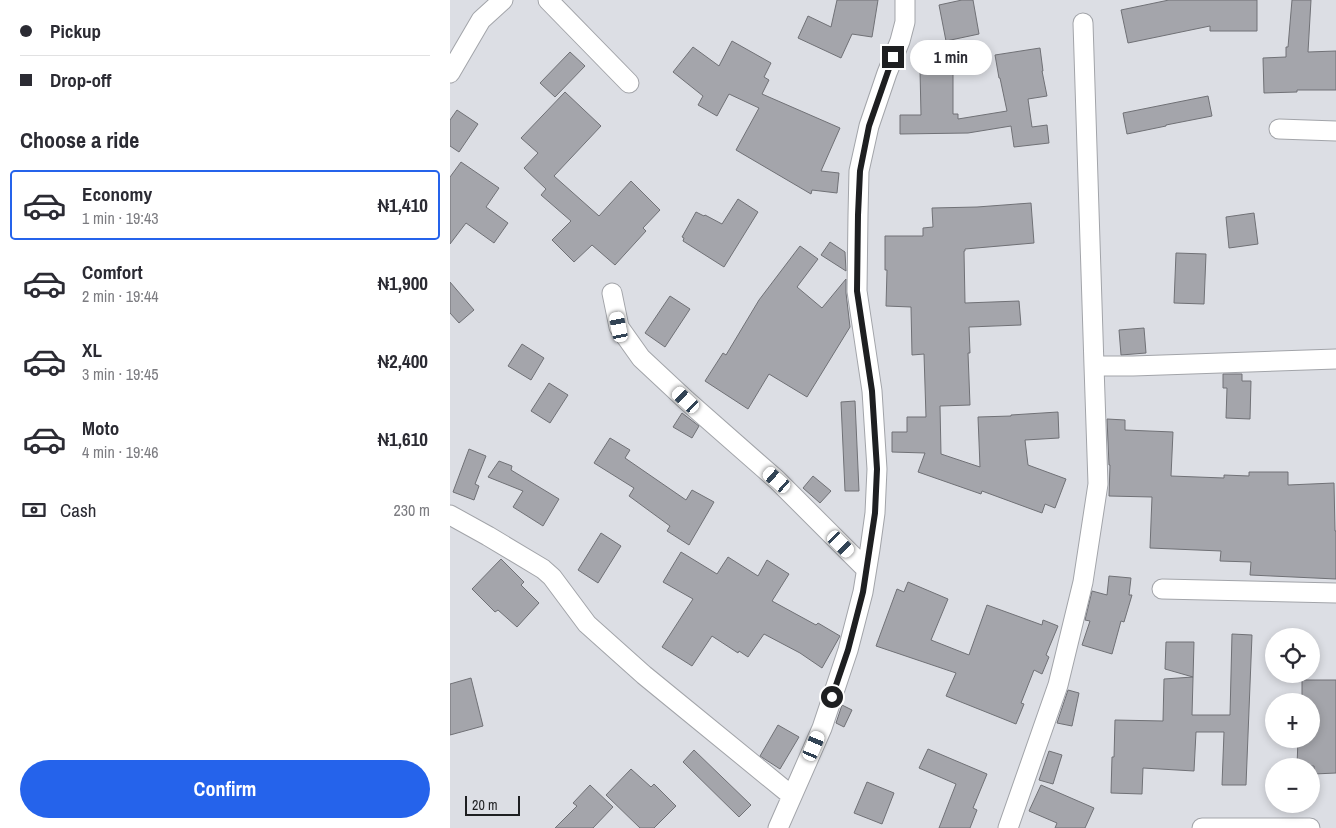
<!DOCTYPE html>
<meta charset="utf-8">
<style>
body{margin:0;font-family:"Archivo Narrow",sans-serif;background:#f2f2f3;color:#2b2b33;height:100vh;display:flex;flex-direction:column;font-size:19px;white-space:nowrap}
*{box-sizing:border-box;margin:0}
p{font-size:16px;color:#7c7c81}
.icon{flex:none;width:28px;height:28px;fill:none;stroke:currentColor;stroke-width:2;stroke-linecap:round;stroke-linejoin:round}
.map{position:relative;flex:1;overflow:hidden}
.details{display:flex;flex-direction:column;background:#fff;width:450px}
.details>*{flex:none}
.hud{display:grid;align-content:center;height:110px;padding:0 20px;background:#fff}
.fabs{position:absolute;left:815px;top:628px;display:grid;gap:10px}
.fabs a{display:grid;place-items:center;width:55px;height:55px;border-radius:50%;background:#fff;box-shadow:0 2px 8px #0003;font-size:25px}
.scale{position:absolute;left:15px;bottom:12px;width:55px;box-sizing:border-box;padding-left:5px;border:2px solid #1e1f21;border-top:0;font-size:14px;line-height:18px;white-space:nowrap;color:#1e1f21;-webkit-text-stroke:4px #dcdee4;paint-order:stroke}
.end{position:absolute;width:22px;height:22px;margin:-11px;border:6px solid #1e1f21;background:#fff;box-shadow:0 0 0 2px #fff}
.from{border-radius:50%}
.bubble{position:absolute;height:35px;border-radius:18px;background:#fff;box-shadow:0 2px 8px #0003;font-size:16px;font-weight:700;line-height:35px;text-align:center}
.car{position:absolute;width:15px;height:30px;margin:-15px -8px;border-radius:6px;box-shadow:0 0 4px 1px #0007;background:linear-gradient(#fff 24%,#345 0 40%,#fff 0 76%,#345 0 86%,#fff 0)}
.hud b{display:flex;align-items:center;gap:18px;height:48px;font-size:19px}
.hud b+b{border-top:1px solid #e1e1e2}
.hud i{width:12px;height:12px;background:#2b2b33}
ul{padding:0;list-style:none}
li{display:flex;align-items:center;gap:15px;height:70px;margin:0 10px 8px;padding:0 10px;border:2px solid transparent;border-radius:5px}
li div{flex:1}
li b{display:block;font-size:19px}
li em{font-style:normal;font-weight:700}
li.current{border-color:#2563eb}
li>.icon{width:45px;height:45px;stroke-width:1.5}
h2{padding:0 20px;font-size:22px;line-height:60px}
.pay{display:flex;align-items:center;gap:12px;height:55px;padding:0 20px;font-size:19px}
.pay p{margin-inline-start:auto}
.primary-button{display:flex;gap:10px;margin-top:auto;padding:10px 20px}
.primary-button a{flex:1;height:58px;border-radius:30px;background:#2563eb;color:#fff;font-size:20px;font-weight:700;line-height:58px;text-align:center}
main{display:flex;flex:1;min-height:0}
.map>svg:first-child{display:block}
</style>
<main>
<section class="details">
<div class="hud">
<b><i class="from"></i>Pickup</b>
<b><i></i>Drop-off</b>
</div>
<h2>Choose a ride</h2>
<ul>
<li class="current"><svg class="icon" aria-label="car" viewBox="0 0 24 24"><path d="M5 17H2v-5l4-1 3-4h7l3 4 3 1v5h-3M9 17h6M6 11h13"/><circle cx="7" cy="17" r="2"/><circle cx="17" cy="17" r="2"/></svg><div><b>Economy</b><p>1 min · 19:43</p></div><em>₦1,410</em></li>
<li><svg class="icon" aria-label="car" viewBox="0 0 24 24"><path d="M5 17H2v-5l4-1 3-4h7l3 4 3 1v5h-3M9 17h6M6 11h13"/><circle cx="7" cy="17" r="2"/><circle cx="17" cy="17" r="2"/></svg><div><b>Comfort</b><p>2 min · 19:44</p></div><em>₦1,900</em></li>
<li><svg class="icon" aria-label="car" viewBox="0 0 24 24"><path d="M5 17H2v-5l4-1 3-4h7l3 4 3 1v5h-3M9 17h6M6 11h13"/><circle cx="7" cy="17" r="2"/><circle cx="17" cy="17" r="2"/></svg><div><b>XL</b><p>3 min · 19:45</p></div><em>₦2,400</em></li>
<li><svg class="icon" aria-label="car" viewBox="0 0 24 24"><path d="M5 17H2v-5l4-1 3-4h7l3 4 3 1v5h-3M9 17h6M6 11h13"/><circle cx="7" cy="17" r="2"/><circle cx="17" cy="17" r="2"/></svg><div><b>Moto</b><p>4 min · 19:46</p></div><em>₦1,610</em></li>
</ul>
<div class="pay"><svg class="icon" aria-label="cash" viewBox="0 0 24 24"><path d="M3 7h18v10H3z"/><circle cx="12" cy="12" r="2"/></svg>Cash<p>230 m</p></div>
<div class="primary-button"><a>Confirm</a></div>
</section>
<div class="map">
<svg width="886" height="828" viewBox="0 0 886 828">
<rect width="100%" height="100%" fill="#dcdee4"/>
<path fill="#a4a5ab" stroke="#707176" d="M387,0H428L422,37L402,34L391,58L348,38L358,16L381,27Z
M512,0H523L529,34L496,41L489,5Z
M719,0H807V31H760V26L678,43L671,10Z
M842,0H861L858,52L886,51V90H847V92L814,93L813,58L836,57V47H838Z
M282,41L321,63L314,77L319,80L312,94L390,128L371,171L389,173L387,193L362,190L361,194L286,150L309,108L279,94L267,116L248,105L253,96L223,72L243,47L269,66Z
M590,48L593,71H592L597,96L578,99L582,127L597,125L599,143L564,147L561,126L518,133L450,134V115H471L470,70H503V114H508V119L557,111L550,78H549L545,55Z
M120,52L135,66L105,97L90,83Z
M115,92L151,126L104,176L149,216L181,181L210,210L193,228L196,231L165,265L142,245L124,262L102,240L121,221L91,195L96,189L74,168L88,153L71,138Z
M758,96L762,116L716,125V126L677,134L673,113Z
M7,110L28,124L9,152L0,146V120Z
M11,162L49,188L36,207L58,223L44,243L16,223L0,244V177Z
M288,199L308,212L274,267L233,241L234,238L232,237L246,212L254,216L255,215L272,224Z
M581,203L584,243L515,249V251H514L515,303L569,301L571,325L519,327L520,353H518L520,405L490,406L491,454L530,467L528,417L561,416V415L608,412L609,438L575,440L578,465L616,479L605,508L595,504L592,513L532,491L531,494L468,472L475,453L442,452V432H457V417H476L474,354L462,355L461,307L436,306L437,270H435V236H473V228L483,227L482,208L527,207Z
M804,213L808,244L779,248L776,217Z
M380,242L395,252L396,271L371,255Z
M350,246L368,259L347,287L372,308L396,279V293L400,327L357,397L319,374L298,409L255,381L273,353L276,355L309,300Z
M726,253L756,254L754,304L724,303Z
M0,282L24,310L9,323L0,313Z
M220,296L240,309L215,347L195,333Z
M694,328L696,353L671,355L669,330Z
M72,344L94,358L81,380L58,366Z
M773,374H792V381H801L800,419L776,418L777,388H773Z
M99,383L118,395L100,423L81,411Z
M405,401L409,491H395L391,402Z
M232,413L249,426L242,438L223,427Z
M657,419L675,420V430L723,432L721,476L774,478V475L799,476V472H838V485L884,483L885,531H886V579L800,575L801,562L770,561L771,551L700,548L702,497L659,496L660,465H659Z
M160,438L180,450L175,458L236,500L242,490L264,502L239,545L217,531L220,526L179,496L184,488L144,463Z
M19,449L36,456L25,484L29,486L24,500L3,492Z
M49,461L62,466L61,470L109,499L93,526L63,507L73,491L38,477Z
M363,476L381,491L370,503L353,488Z
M151,533L171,546L148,583L128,570Z
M231,552L267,574L278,557L308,576L317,560L339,574L322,601L366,625L368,623L390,636L372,668L350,653L314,634L298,657L289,651L288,653L262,636L242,666L212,647L243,599L213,582Z
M51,559L74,582L71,585L89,603L67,627L48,610L45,612L22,589Z
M659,576L681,578L679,595H682L674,622L671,621L662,654L632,645L640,621L635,620L642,591L657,595Z
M458,582L498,599L481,640L519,655L537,605L592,625L593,620L608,626L596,655L599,657L592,674L584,670L571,703L574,704L566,724L496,696L506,673L426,646L447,589L454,592Z
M782,634L802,635L796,785H772L774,732H746L744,771L693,768L692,794L661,793L662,757H664L665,720L713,721L714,679L743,677L715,669L716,642H744L742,715H780Z
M21,678L33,726L0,735V684Z
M852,680H886V773L864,774V766H847L848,739H861V701H852Z
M618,690L629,693L622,726L607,723Z
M392,705L402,710L394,727L386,723Z
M328,725L349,737L330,769L310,756Z
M478,749L537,774L523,808L527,810L520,828H489L506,784L469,768Z
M244,750L301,805L289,817L233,762Z
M599,751L612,755L603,784L589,780Z
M181,769L201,787L204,784L226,806L204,828H190L156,795Z
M417,782L444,793L432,824L404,813Z
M140,785L163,807L143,828H105L127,806L123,803Z
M591,785L644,808L635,828H605L607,823L579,811Z"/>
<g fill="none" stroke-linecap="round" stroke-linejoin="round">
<g stroke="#a2a4a9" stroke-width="21">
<path id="minor" d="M98,0L179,83
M633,23L644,366
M0,73L31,20L53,0
M829,129L886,131
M162,293L169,327L191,358L236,400L327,480L416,569
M0,515L38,536L93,569L102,577L137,624L194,675L342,796
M712,589L886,593
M328,828L372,728L398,650L413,592L420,549L425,513L427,469L422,391L407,291L408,215L409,171L419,126L437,73L450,41L455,22V0
M558,828L608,685L633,582L648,484L644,366H683L886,359
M752,828H860"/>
</g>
<use href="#minor" stroke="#fff" stroke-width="19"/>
</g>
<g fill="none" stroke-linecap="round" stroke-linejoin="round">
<path stroke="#1e1f21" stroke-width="6" d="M382,697L398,650L413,592L425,513L427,469L422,391L407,291L408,215L410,171L419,126L443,57"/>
</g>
</svg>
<div class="fabs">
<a><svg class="icon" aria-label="locate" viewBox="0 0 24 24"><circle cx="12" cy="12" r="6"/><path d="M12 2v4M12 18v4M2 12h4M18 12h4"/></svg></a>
<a>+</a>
<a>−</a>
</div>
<div class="scale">20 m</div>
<i class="end from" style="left:382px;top:697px"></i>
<i class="end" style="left:443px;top:57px"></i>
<div class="bubble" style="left:460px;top:40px;width:82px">1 min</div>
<i class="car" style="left:169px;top:327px;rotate:349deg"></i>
<i class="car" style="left:236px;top:400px;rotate:313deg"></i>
<i class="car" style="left:327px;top:480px;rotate:311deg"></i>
<i class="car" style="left:391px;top:544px;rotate:135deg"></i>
<i class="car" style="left:364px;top:746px;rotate:23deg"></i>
</div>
</main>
